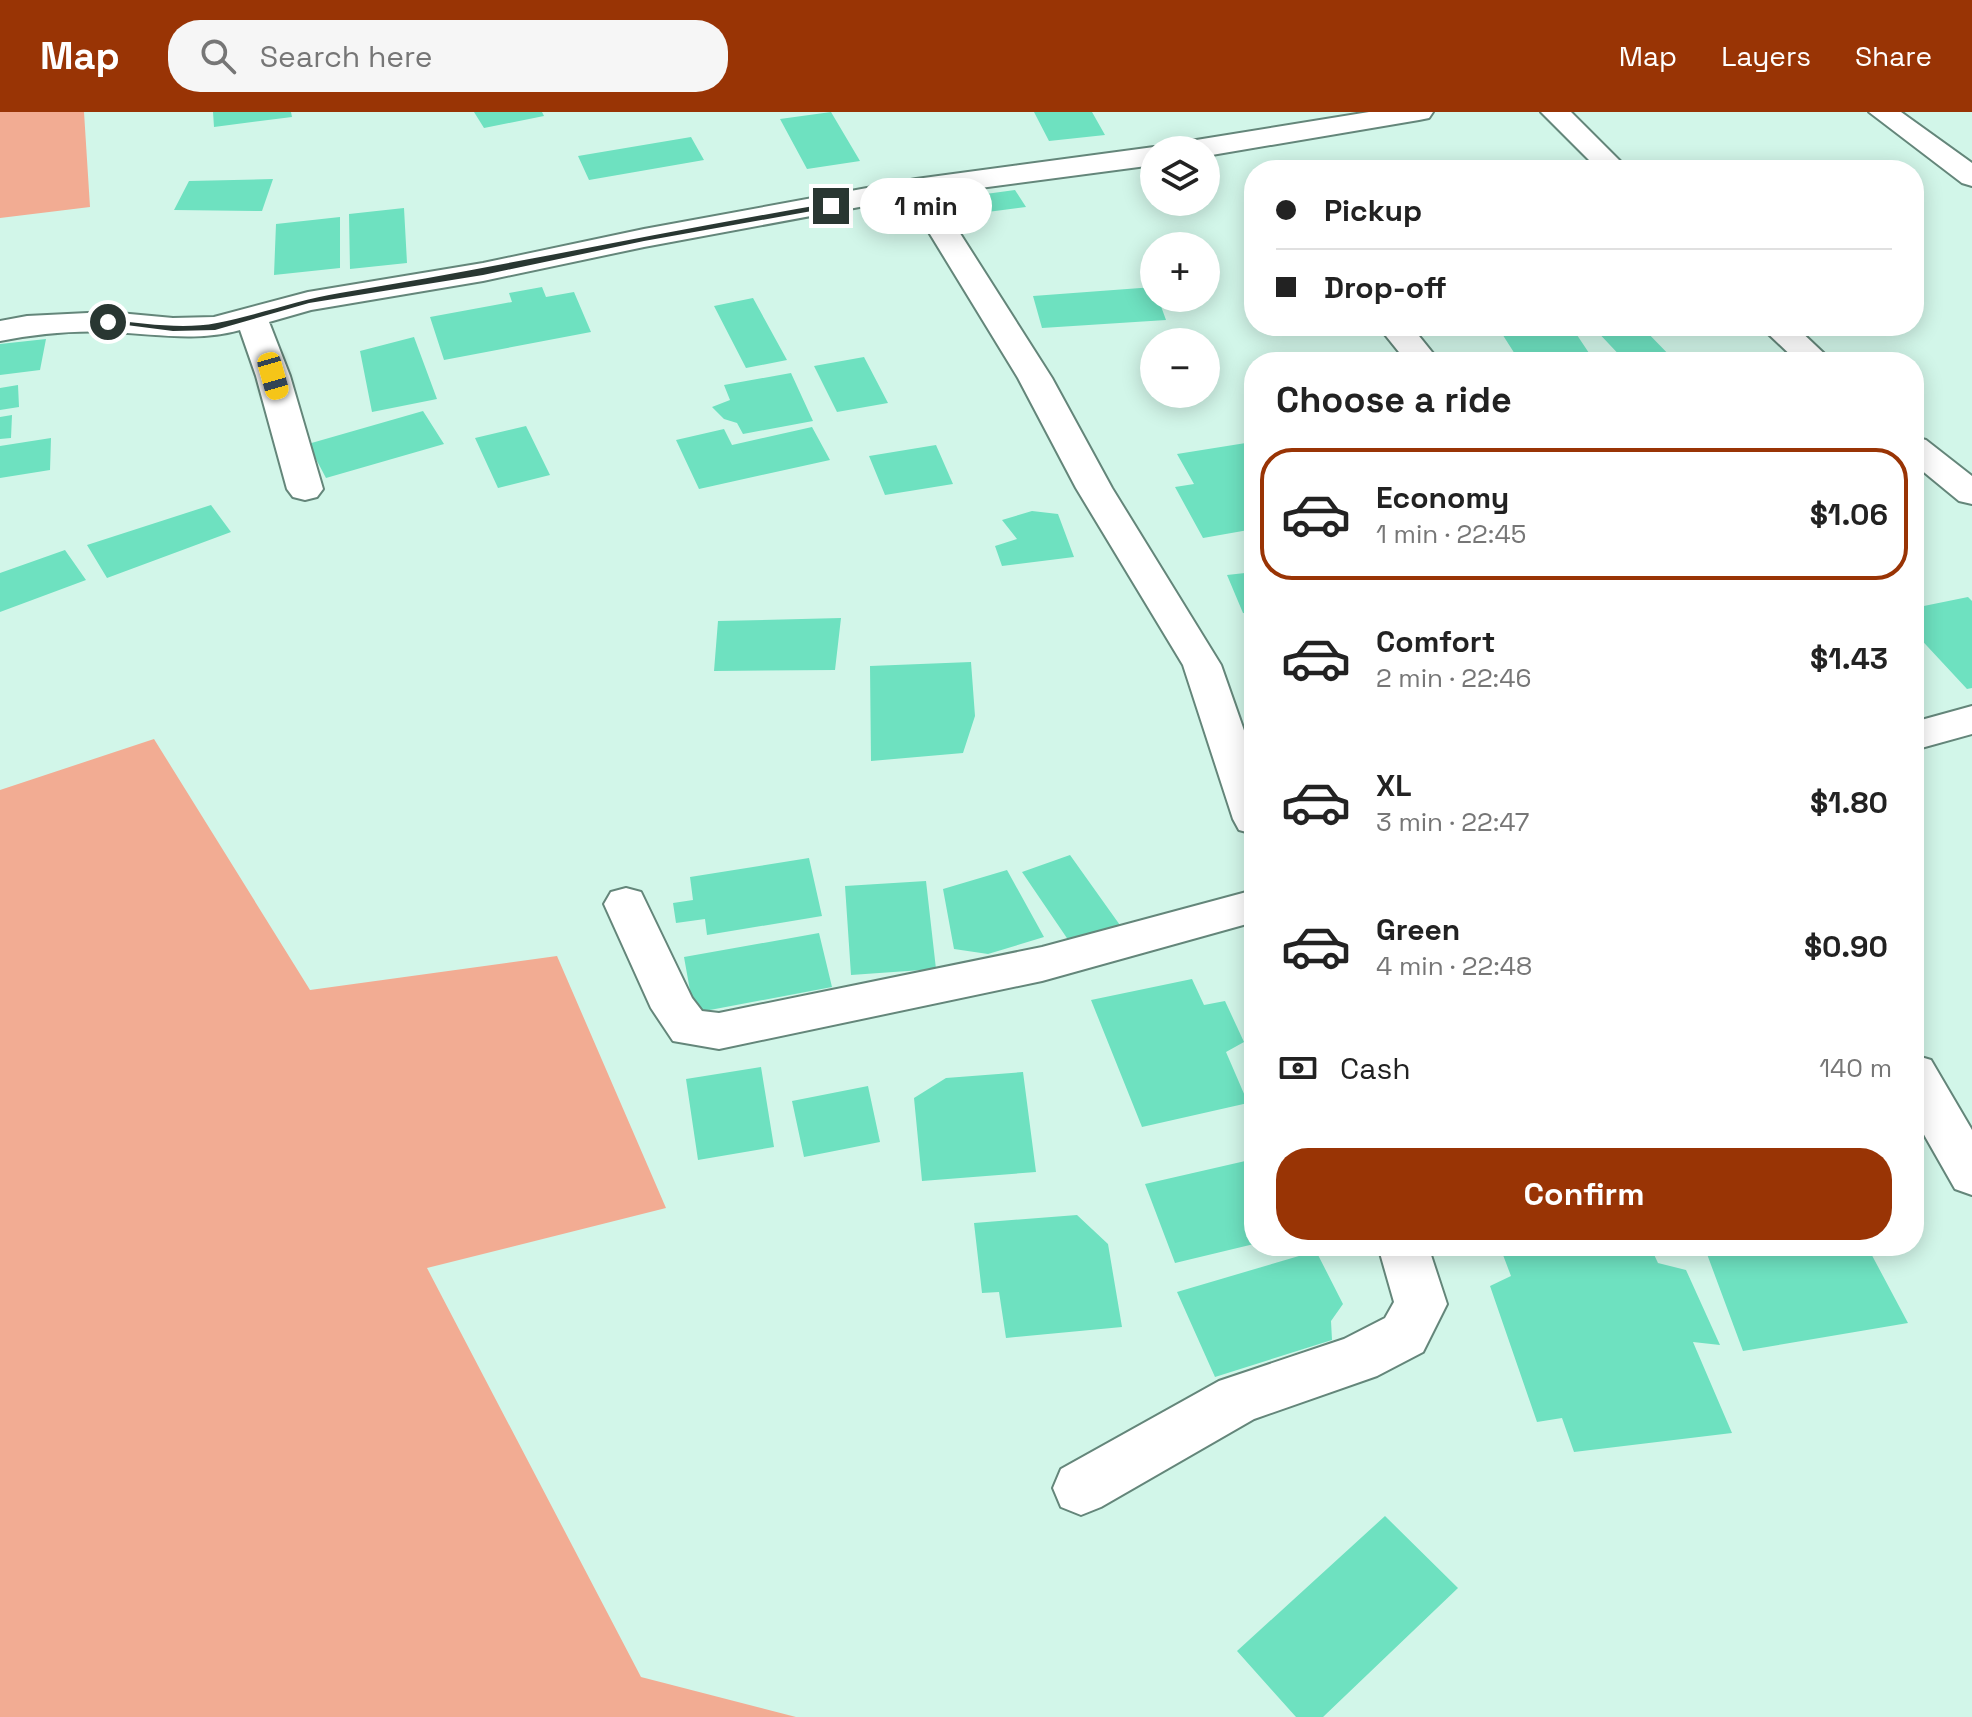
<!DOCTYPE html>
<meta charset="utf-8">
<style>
body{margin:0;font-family:"Space Grotesk",sans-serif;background:#f6f6f6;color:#222;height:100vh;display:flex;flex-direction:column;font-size:30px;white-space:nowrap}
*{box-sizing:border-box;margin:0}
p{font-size:26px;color:#767676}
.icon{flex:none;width:44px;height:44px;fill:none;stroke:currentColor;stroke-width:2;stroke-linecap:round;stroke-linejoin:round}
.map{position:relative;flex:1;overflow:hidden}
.sheet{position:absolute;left:1244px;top:240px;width:680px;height:904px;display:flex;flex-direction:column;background:#fff;border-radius:32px;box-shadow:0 4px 20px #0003}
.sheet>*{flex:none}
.banner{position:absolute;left:1244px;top:48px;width:680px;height:176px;border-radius:32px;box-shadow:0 4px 20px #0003;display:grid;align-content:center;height:176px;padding:0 32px;background:#fff}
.tools{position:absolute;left:1140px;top:24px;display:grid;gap:16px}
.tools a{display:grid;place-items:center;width:80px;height:80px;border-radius:50%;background:#fff;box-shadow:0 4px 20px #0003;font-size:40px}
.end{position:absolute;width:36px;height:36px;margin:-18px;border:10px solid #293732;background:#fff;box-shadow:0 0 0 4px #fff}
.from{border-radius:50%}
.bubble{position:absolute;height:56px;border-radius:28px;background:#fff;box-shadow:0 4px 20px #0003;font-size:26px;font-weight:700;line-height:56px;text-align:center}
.car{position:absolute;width:24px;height:48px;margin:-24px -12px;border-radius:10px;box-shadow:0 0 6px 2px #0007;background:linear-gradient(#f5c518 24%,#345 0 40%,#f5c518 0 76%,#345 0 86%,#f5c518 0)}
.banner b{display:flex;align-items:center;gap:28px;height:76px;font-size:30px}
.banner b+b{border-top:2px solid #e0e0e0}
.banner i{width:20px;height:20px;background:#222}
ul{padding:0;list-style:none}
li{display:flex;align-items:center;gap:24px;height:132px;margin:0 16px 12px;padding:0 16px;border:4px solid transparent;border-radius:32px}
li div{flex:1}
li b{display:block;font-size:30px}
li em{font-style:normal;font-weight:700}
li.active{border-color:#993405}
li>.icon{width:72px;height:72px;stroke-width:1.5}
h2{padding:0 32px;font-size:36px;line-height:96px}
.pay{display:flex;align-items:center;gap:20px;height:88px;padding:0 32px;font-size:30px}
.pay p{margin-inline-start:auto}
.action{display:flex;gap:16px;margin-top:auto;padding:16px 32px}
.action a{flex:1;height:92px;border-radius:32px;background:#993405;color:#fff;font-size:32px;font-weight:700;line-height:92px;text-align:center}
header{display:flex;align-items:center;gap:48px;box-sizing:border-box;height:112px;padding:0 40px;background:#993405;color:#fff}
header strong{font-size:38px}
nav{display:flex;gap:44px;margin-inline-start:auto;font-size:28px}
.search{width:560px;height:72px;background:#f6f6f6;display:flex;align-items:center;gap:20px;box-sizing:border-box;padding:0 28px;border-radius:32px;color:#767676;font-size:30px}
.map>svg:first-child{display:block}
</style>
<header>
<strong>Map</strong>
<div class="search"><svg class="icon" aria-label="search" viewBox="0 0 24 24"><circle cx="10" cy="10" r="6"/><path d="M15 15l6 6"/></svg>Search here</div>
<nav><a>Map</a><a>Layers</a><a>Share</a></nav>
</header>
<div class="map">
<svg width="1972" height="1605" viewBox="0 0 1972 1605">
<rect width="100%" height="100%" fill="#d2f6e9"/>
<path fill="#f2ac93" d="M0,0H84L90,95L0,106Z
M154,627L310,878L557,844L666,1096L427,1156L641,1565L796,1605H0V678Z"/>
<path fill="#6ee1c0" d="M213,0H291L292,5L214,15Z
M474,0H542L544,4L484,16Z
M831,0L860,49L807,57L780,7Z
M1034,0H1092L1105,23L1049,29Z
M691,25L704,48L589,68L578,44Z
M273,67L262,99L174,98L189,69Z
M1015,78L1026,95L980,101L971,84Z
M404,96L407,151L350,157L349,102Z
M340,105V156L274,163L276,112Z
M542,175L546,185L574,180L591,220L444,248L430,205L512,190L509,181Z
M1154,175V186H1158L1166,208L1042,216L1033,184Z
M753,186L787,248L746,256L714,194Z
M1536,214H1571L1595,250H1520L1499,217Z
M1592,214H1641L1676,250H1626Z
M414,225L437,287L372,300L360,239Z
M46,227L40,258L0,263V232Z
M864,245L888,291L837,300L814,254Z
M791,261L813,309L743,322L737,311L724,307L712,295L730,288L724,273Z
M18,273L19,295L0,298V276Z
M423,299L444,332L326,366L308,332Z
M12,303L11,326L0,327V305Z
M526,314L550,363L498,376L475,326Z
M812,315L830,348L699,377L676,328L724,317L732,333Z
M51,326L50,358L0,366V334Z
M1252,330L1254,417L1203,426L1175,375L1194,372L1177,342Z
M936,333L953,372L885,383L869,344Z
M211,393L231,420L107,466L87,433Z
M1032,399L1058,402L1074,445L1002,454L995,434L1017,427L1002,408Z
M65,438L86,468L0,500V461Z
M1254,451V502L1243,501L1227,463L1254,460L1245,452Z
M1968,485L1972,489V576L1967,577L1914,520V496Z
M841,506L835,558L714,559L718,509Z
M971,550L975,604L963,641L871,649L870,554Z
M1070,743L1122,816L1073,835L1022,760Z
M809,746L822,804L707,823L705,807L676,811L673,791L693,788L690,765Z
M1007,758L1044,825L988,842L954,837L943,777Z
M926,769L936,857L851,863L845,774Z
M819,821L832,875L694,901L684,845Z
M1192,867L1204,893L1225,889L1244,930L1226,940L1248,991L1142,1015L1091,888Z
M761,955L774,1035L698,1048L686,967Z
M1023,960L1036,1060L922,1069L914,986L946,966Z
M868,974L880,1030L804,1045L792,989Z
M1254,1047V1132L1175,1151L1145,1072Z
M1077,1103L1108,1132L1122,1215L1006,1226L999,1180L982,1181L974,1111Z
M1650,1134L1658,1151L1686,1158L1720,1233L1693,1230L1732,1321L1574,1340L1562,1306L1537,1310L1490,1174L1511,1164L1500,1135Z
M1704,1134H1867L1908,1211L1743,1239Z
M1316,1139L1343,1192L1331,1209L1332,1228L1215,1265L1177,1180Z
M1385,1404L1458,1476L1323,1605H1296L1237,1539Z"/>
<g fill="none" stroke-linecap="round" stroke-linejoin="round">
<g stroke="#64867a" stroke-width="4">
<path id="minor" d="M1369,0H1433L1429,6L1419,8L1206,44V38H1176L1180,32L1190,29Z
M1541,0H1571L1629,58H1599Z
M1869,0H1901L1972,51V74L1962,71Z
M1154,35L1164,38H1154V53L935,82L1052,266L1112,376L1221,553L1254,647V722L1239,718L1233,707L1183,553L1076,376L1018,266L908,86L644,135L483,169L311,198L269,210L290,264L323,377L317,385L305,388L293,385L287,377L256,264L240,218C197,230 155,222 111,220C75,218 35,222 0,229V209L27,204L108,200L173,206L214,205L308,180L483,151L644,117L916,67Z
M1378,214H1411L1440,250H1407Z
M1760,214H1795L1833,250H1798Z
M1914,325L1926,328L1972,364V392L1959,389L1914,352Z
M1972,594V622L1914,638V610Z
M626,776L641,780L692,886L702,899L719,901L1042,835L1254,778V810L1042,869L719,937L673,929L651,896L604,792L611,780Z
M1914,943L1931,948L1972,1018V1083L1955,1077L1914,1005Z
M1378,1134H1428L1447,1192L1423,1240L1377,1264L1254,1307L1101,1395L1081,1403L1061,1395L1053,1376L1061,1357L1219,1269L1344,1227L1385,1206L1394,1190Z"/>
</g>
<use href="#minor" fill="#fff" fill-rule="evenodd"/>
</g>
<path fill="#293732" d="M831,91L834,95L644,129L483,163L309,191L215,218L173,219L103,210L108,208C143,211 182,218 217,211C258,203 298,188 340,181C504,154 667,119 831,91Z"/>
</svg>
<div class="tools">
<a><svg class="icon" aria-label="layers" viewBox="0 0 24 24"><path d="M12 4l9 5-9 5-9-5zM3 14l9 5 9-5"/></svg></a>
<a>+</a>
<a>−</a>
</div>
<i class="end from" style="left:108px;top:210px"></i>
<i class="end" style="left:831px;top:94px"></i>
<div class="bubble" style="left:860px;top:66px;width:132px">1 min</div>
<i class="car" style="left:273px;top:264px;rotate:164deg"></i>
<div class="banner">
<b><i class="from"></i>Pickup</b>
<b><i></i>Drop-off</b>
</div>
<section class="sheet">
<h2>Choose a ride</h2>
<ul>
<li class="active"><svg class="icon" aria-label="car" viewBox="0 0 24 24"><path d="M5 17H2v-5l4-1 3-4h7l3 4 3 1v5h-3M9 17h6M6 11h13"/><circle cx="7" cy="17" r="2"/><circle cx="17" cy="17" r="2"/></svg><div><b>Economy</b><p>1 min · 22:45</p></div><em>$1.06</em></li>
<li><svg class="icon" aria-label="car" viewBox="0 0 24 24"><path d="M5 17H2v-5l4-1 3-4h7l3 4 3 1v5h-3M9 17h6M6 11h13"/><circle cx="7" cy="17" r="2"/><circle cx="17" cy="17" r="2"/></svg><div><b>Comfort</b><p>2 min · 22:46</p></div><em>$1.43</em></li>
<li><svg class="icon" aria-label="car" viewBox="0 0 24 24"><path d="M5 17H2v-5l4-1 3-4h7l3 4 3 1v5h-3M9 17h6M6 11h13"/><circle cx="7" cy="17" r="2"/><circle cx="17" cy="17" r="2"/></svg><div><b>XL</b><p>3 min · 22:47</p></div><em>$1.80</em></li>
<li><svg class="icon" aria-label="car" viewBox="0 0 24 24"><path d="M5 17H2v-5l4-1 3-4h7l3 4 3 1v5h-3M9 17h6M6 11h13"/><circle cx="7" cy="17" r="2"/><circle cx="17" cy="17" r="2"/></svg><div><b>Green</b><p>4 min · 22:48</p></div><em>$0.90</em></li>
</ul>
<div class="pay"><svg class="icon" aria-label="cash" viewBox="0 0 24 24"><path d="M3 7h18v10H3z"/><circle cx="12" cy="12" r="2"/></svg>Cash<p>140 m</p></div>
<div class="action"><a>Confirm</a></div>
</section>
</div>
